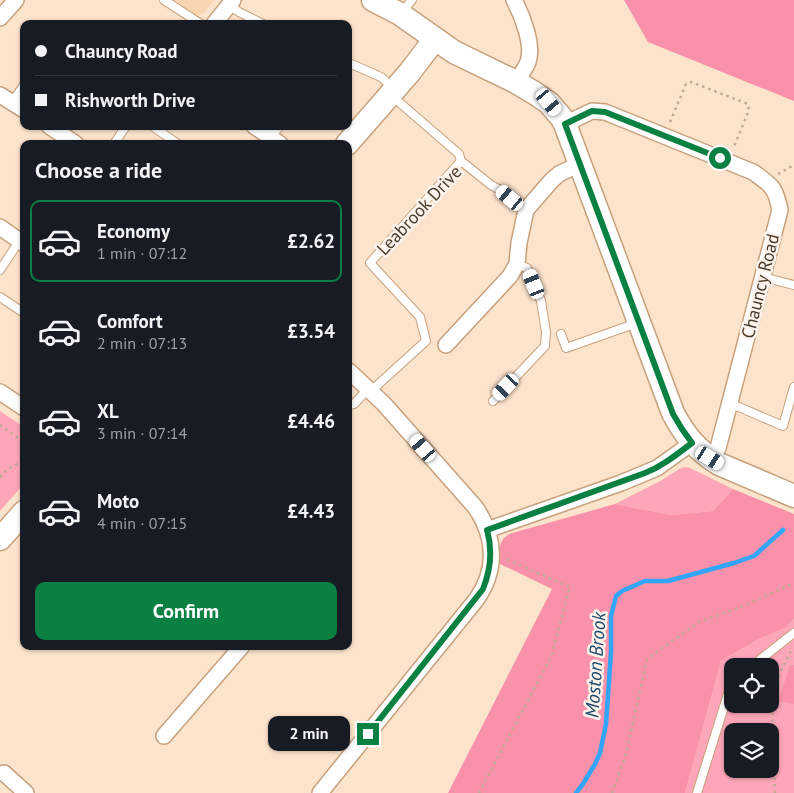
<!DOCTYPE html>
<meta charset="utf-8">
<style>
body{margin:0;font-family:"PT Sans",sans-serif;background:#242831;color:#f1f3f6;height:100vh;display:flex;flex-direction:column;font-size:19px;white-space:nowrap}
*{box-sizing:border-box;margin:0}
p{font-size:16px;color:#9ea1a6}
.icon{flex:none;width:28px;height:28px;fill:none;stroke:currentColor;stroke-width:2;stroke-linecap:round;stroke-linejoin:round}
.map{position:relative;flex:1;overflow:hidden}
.sheet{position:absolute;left:20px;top:140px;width:332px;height:510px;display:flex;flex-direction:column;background:#171b24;border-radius:10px;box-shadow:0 1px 4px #0004}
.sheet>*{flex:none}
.banner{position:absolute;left:20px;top:20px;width:332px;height:110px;border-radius:10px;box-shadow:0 1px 4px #0004;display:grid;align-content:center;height:110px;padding:0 15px;background:#171b24}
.controls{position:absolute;left:724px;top:658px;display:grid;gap:10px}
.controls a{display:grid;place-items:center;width:55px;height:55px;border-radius:10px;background:#171b24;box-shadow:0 1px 4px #0004;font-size:25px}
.end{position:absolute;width:22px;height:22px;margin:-11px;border:6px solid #0b8043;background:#fff;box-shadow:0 0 0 2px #fff}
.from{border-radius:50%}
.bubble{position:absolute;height:35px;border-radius:10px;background:#171b24;box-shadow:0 1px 4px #0004;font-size:16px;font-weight:700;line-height:35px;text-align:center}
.car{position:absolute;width:15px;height:30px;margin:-15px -8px;border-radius:6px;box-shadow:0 0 4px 1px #0007;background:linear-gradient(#fff 24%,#345 0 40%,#fff 0 76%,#345 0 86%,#fff 0)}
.banner b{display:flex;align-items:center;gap:18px;height:48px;font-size:19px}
.banner b+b{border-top:1px solid #363941}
.banner i{width:12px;height:12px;background:#f1f3f6}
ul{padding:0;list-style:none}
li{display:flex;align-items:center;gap:15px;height:82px;margin:0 10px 8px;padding:0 5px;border:2px solid transparent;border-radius:10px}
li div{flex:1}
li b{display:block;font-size:19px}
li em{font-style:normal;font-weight:700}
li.selected{border-color:#0b8043}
li>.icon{width:45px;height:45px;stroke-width:1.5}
h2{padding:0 15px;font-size:22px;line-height:60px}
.primary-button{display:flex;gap:10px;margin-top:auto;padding:10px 15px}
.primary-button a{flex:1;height:58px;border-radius:10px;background:#0b8043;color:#fff;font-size:20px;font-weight:700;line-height:58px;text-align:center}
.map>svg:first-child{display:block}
</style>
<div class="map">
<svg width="794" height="793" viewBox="0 0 794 793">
<rect width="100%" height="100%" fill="#fce3cc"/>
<path fill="#fad5b2" d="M170,0H214L203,14L194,16Z"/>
<path fill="#fea6b9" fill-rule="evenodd" d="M0,411L24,427V484L0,511Z
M685,467L690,468L733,489L713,511L671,515L615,504L660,481L681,468Z
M794,619V793H685L721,661L757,640L785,628ZM732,666H770V704H732ZM732,731H770V769H732Z"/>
<path fill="#f891a9" d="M624,0H794V101L648,42Z
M733,489L794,514V619L785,628L757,640L721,661L685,793H448L552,589L500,564C500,550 497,542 509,534L615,504L671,515L713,511Z
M794,665V704L778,701L790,666Z"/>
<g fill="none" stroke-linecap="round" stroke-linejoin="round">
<path stroke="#31a5f9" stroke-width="4.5" d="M576,793L583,784L595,764L600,753L606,724L611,652V616L616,596L622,591L645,581H668L734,563L754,556L783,530"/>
<g stroke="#c7a17c" stroke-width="10">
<path id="lane" d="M164,0L201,24
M229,5L239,12L263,24
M402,12L412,0
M349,63L381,77L393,88
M392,96L459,154L461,161
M12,102L24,85
M152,126L178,144
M114,144L126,126
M264,144L280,126
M0,270L20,240
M762,277L794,285
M0,297L24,313
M561,334L566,348L637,323
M371,391L426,341L420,317L370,263L461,161L491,185L502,191L519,205L526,210
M493,401L545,346L546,332L541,301L527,268L517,264
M349,405L354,404L368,389
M729,405L739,407L783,426L794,387
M752,666L794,633
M697,793L732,681"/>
</g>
<g stroke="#c7a17c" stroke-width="18">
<path id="street" d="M514,0C522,15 534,45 528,62C525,69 520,76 516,82
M0,18L16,0
M214,24L233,0
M0,95L24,110
M565,124L592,111L605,112L753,172C772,186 775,186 780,210L718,448L710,458
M49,126L76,144
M254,126L280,144
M0,227L24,244
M446,345L510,276L517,264L519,243L526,210L552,180L559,174L579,164
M0,392L24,408
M487,530L621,483L657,468L692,443
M164,736L242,646
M4,773L26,793
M320,793L476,600C497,571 496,538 476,508L384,404L349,371"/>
</g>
<g stroke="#c7a17c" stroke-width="25">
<path id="secondary" d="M373,0L400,14L454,52L516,82L536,94L549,103L561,117L565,124L673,413C685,436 697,450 719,464L794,496
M347,144L409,73L435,39
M0,539L24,512"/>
</g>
<path stroke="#c0aa95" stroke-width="2.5" stroke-dasharray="2.5 4" stroke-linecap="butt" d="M670,122L686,84L691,82L748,104L749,110L733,149
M778,174L794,165
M0,425L24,442
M0,477L8,469L24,460
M479,793L551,657L570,587L506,559
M612,793L626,754L647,659L699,622L736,609L794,583
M775,793L772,701L780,673L791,651"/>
<use href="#lane" stroke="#fff" stroke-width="8"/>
<use href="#street" stroke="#fff" stroke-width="15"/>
<use href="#secondary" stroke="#fff" stroke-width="22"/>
</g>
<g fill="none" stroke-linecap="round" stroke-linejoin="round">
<path stroke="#0b8043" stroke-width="6" d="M368,734L483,589C491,569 493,551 487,530L645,473C663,466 677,454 692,443L682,429L673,414L565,124L592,111L605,112L720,158"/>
</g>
<g text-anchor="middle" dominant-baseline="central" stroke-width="5" stroke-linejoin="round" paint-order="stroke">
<g font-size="18" fill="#493929" stroke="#fcf4ec">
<text transform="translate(419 210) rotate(-47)">Leabrook Drive</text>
<text transform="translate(760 286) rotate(-76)">Chauncy Road</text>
</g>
<g font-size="19" font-style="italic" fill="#1d486a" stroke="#fcf4ec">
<text transform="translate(595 665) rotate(-86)">Moston Brook</text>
</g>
</g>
</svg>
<div class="controls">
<a><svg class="icon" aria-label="locate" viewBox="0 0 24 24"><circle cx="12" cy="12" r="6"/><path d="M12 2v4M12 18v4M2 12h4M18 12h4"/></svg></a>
<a><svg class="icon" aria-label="layers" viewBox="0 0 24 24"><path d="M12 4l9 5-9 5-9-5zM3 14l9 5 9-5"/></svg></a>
</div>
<i class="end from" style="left:720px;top:158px"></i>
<i class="end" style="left:368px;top:734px"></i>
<div class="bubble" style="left:268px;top:716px;width:82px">2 min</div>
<i class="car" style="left:549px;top:102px;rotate:140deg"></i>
<i class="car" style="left:510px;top:198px;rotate:310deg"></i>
<i class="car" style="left:534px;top:284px;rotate:338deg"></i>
<i class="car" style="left:506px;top:387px;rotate:223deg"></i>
<i class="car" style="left:423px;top:448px;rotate:319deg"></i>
<i class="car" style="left:710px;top:458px;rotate:121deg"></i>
<div class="banner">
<b><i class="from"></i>Chauncy Road</b>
<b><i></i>Rishworth Drive</b>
</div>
<section class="sheet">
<h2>Choose a ride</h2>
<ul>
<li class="selected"><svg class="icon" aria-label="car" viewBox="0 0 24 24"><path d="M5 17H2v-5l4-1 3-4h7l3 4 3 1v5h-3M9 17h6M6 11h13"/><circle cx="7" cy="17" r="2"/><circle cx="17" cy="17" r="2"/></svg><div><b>Economy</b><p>1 min · 07:12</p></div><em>£2.62</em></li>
<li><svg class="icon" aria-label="car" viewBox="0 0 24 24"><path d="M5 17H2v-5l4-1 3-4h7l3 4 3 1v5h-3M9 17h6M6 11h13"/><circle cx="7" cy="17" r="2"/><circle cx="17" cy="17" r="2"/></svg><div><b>Comfort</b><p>2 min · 07:13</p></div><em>£3.54</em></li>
<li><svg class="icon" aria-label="car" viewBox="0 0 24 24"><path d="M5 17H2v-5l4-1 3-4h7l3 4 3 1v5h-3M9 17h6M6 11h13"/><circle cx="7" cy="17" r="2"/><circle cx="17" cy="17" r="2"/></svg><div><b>XL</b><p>3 min · 07:14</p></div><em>£4.46</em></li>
<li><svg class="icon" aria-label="car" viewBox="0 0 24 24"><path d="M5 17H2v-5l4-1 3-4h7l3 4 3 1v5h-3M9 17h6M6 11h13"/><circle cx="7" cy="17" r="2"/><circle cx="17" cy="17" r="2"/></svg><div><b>Moto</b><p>4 min · 07:15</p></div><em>£4.43</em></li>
</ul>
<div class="primary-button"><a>Confirm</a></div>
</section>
</div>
